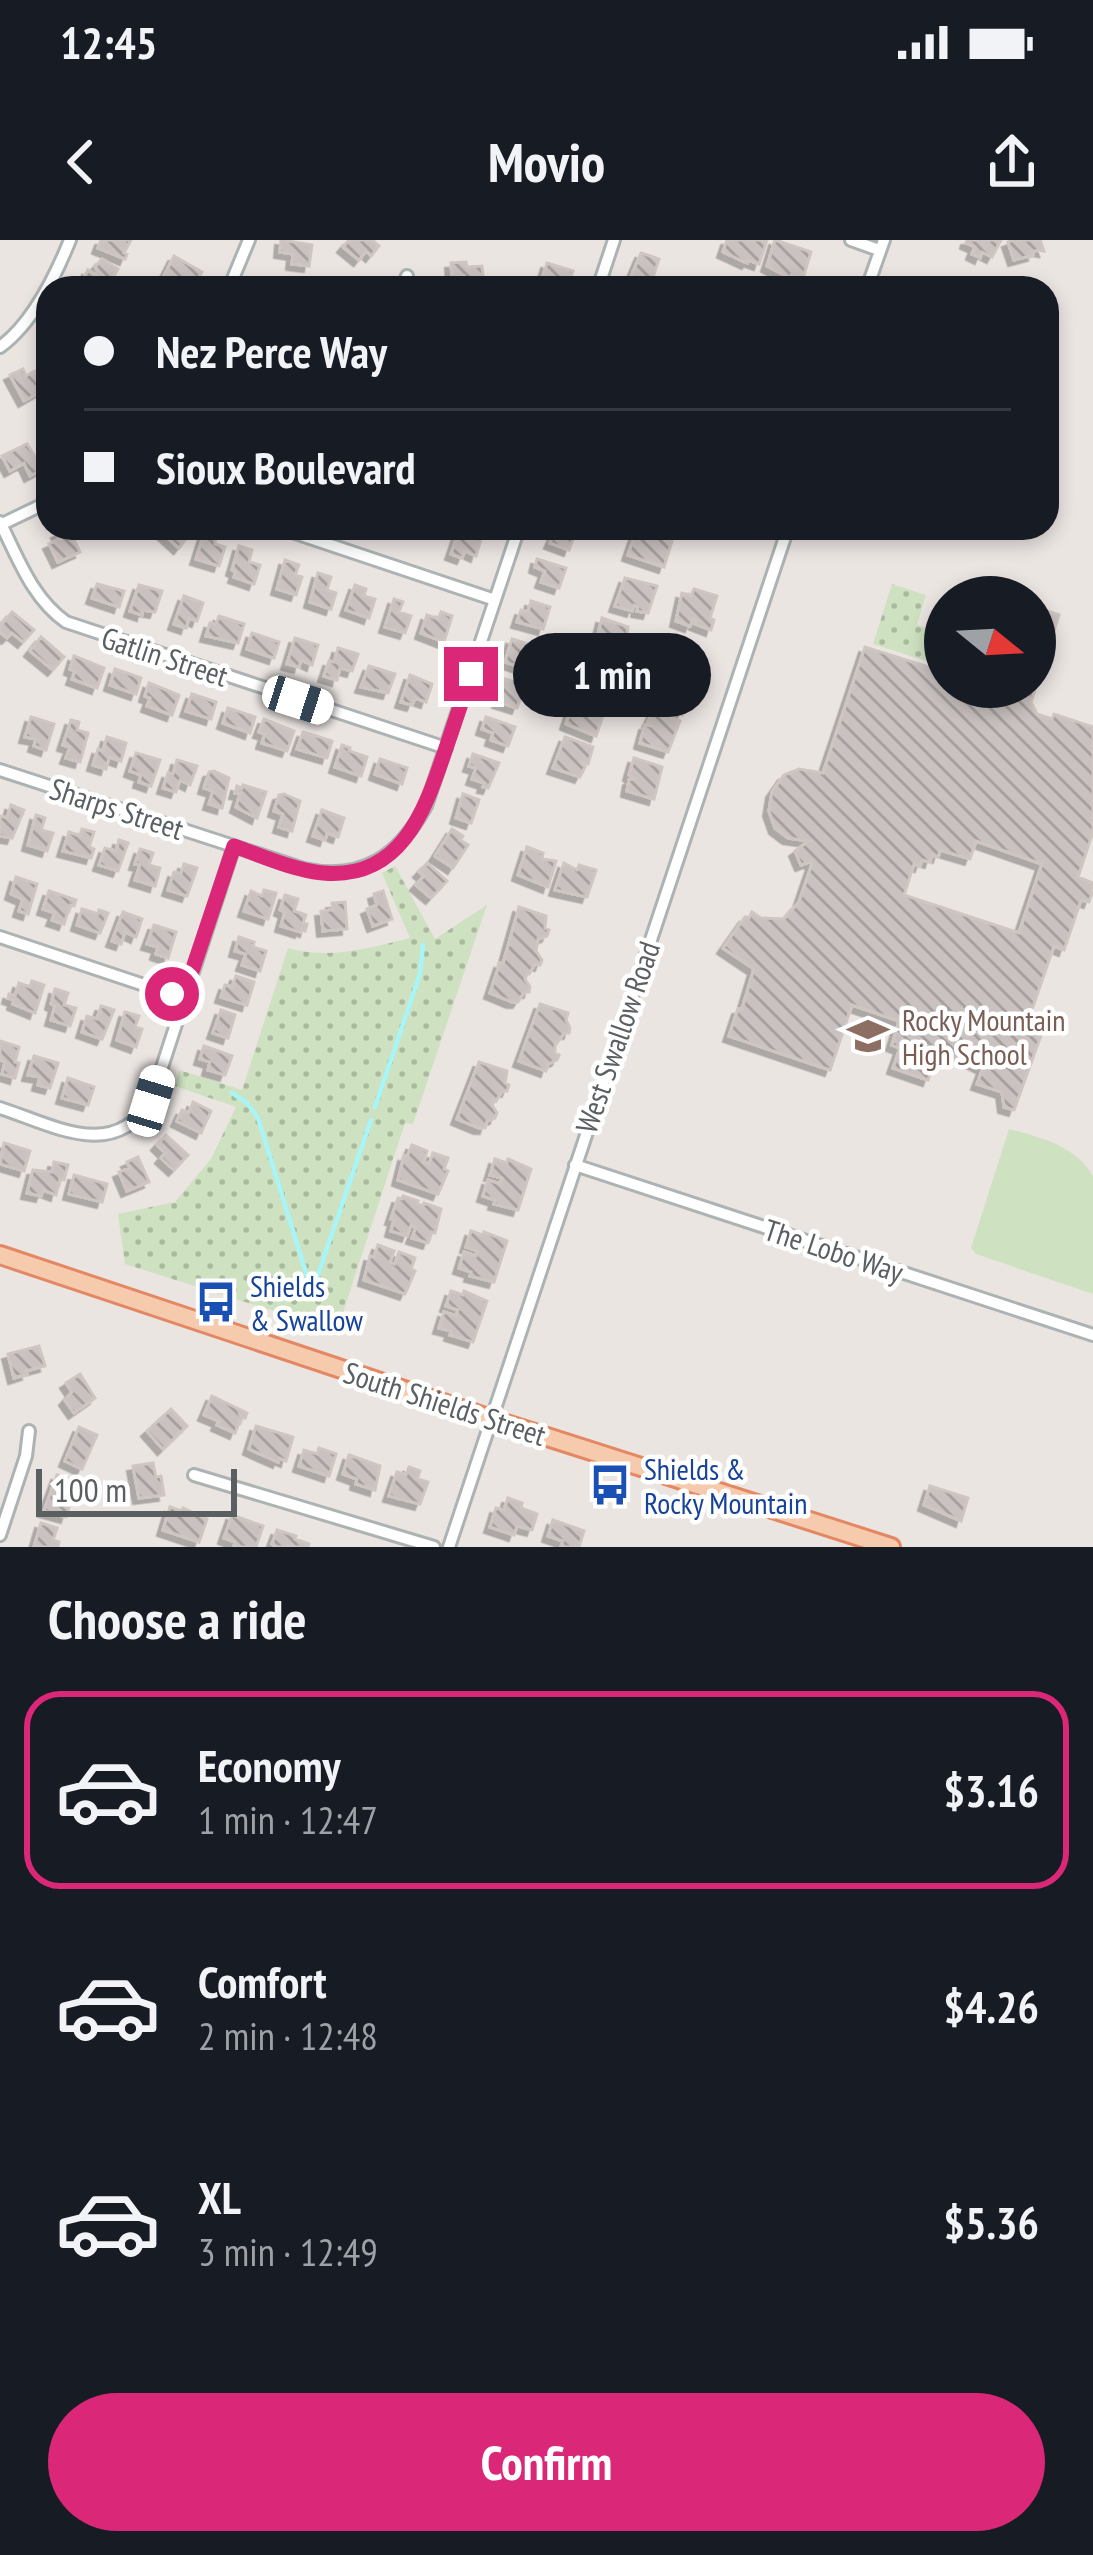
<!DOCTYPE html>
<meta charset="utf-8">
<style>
body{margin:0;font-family:"PT Sans Narrow",sans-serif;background:#242831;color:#f1f3f6;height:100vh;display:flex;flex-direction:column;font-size:45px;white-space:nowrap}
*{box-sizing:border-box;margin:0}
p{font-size:39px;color:#9ea1a6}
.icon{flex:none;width:66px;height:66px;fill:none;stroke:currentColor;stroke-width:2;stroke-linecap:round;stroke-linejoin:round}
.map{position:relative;height:1307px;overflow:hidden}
.side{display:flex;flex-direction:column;background:#171b24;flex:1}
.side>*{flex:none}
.banner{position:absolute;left:36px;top:36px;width:1023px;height:264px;border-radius:36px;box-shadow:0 6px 18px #0003;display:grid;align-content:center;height:264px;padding:0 48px;background:#171b24}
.needle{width:78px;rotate:108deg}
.controls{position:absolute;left:924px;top:336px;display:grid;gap:24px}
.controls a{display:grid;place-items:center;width:132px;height:132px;border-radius:50%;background:#171b24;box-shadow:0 6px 18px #0003;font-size:60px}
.scale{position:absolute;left:36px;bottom:30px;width:201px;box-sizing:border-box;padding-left:12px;border:6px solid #5a6061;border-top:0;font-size:33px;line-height:42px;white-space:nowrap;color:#5a6061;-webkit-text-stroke:9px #fff;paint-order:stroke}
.end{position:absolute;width:54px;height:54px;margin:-27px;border:15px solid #db2777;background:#fff;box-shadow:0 0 0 6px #fff}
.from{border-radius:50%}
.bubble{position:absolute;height:84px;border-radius:42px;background:#171b24;box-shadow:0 6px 18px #0003;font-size:39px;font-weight:800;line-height:84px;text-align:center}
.car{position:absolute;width:36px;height:72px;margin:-36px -18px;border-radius:15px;box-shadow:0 0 9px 3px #0007;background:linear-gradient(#fff 24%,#345 0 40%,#fff 0 76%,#345 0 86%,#fff 0)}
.banner b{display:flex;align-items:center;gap:42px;height:114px;font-size:45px}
.banner b+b{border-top:3px solid #363941}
.banner i{width:30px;height:30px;background:#f1f3f6}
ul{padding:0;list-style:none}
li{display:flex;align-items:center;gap:36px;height:198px;margin:0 24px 18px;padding:0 24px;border:6px solid transparent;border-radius:36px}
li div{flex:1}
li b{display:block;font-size:45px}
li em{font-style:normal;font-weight:800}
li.on{border-color:#db2777}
li>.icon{width:108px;height:108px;stroke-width:1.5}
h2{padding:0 48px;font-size:54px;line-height:144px}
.primary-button{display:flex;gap:24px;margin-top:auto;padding:24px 48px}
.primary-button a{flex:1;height:138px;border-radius:72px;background:#db2777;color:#fff;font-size:48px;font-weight:800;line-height:138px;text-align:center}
.status{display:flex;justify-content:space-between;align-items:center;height:84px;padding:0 60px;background:#171b24;direction:ltr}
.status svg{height:33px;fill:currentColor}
header{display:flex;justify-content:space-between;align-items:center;height:156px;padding:0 48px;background:#171b24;font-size:54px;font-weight:800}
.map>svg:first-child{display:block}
</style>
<div class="status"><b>12:45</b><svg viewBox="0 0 49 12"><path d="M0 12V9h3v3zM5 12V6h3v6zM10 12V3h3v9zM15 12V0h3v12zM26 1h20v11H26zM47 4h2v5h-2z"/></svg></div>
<header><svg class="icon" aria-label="back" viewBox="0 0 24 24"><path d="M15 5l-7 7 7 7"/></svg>Movio<svg class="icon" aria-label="share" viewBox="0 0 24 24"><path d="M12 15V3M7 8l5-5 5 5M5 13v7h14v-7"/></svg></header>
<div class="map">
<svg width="1093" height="1307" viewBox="0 0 1093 1307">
<defs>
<pattern id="grass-dots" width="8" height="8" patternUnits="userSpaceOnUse" patternTransform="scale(3)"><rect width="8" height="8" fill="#cee1c0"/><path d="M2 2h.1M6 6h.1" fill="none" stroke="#aaba9f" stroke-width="1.8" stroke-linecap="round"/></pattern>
<pattern id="building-back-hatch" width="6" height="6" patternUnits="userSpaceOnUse" patternTransform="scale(3)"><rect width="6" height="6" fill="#c9c2c0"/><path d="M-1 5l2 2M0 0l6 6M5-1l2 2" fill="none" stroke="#a6a19f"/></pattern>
<filter id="shadow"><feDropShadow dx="-5.5" dy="5.5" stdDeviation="0" flood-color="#0004"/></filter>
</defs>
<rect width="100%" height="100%" fill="#ebe5e2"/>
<path fill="url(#grass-dots)" d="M892,344L926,355L917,385L943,394L933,423L873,404Z
M395,626L435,699L487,665L413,884L405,883L337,1091L125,1024L118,974L175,962L211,919L236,867L175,846L179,830L242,850L288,708C327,720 371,708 410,698L382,633Z"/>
<path fill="#cee1c0" d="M1009,889C1040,897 1076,906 1093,936V1054L976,1014L971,1008Z"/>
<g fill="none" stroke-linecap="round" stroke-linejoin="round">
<path stroke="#a7f5f6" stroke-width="4.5" d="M232,853L247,863L258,878L312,1052L371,880
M375,867L420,734L423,705"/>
</g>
<path fill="url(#building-back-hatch)" stroke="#cfc5c1" stroke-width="3" fill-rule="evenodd" filter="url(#shadow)" d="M101,0H131L124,13L127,14L125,19L98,8Z
M281,0L312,5L309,26L292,24L293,14L280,12Z
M349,0H372L379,6L371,16L366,11L359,20L343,7Z
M727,0H767L759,24L748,20L747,23L723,12Z
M775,0L811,12L803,38L791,35L790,38L767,26Z
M967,0H1001L992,17L982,12L980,18L972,14L975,7L966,3Z
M1013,0H1040L1044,11L1038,10L1032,12L1033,15L1014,20L1008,2Z
M641,13L659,19L650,46L630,39Z
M174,16L202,32L195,44L186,40L182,48H171L161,42Z
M102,19L118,29L110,42L120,48L80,46L88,30L96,35L98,31L95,27Z
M466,22L467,27L482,26L484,46L464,47V36L452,37L451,23Z
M547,23L573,31L569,42L562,40L559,48L540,45Z
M23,129L26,136L35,131L45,149L24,161L10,135Z
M27,204L43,229L30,236L24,223L10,231L2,216Z
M68,288L80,312L58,322L49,304L60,299L57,293Z
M157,288H182L190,294L179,308Z
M460,288L482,296L476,316L465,311L462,318L451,314Z
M548,288H577L569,310L550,303L555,292Z
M637,289L664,295L663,298L672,301L664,327L628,315Z
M204,294L216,297L215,304L225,307L219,326L196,319Z
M239,306L252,310L249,322L260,325L254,344L234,337L236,332L232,330Z
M537,319L566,328L559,348L541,342L545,331L535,327Z
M285,320L299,325L295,335L302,337L296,355L277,349Z
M318,333L331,337L327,350L336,353L331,369L310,362Z
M625,338L657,346L648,373L637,371L638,367L634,365L632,371L615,366Z
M97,344L124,351L119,367L92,358Z
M139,345L162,351L155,372L143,370L142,375L130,371Z
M355,345L366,349L364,356L375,359L369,378L346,370Z
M694,349L717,356L710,378L714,380L711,390L695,384L697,380L693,379L690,386L676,381L682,353L691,356Z
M184,356L203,363L197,381L189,378L186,388L174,384Z
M394,359L403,362L399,372L411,376L405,393L385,387Z
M531,361L550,367L543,389L517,382L521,370L528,372Z
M1035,367L1059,375L1031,462L1037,474L1052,479L1054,474L1093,487V592L1078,637L1093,643V650L1089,662L1081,660L1064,710L1054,706L1027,784L1043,790L1014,870L1004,867L1002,852L977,844L983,828L965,819L936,818L928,840L893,828L900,808L892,805L899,781L852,765L830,830L729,796L738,769H742L754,729L723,708L745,677L749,678L752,672L761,678L784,679L799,662L812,624L809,622L801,625L795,611L809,601L788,598L775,588L769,571L772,552L784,535L799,529L823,533L865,407L935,429L945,397V447H1035ZM976,601L1042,624L1019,693L904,655L914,624L920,626L922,620L930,622L932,615L938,617L940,610L970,619Z
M12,372L34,390L23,402L12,393L7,398L0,392L2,384Z
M441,372L452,376L444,402L421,393L427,375L438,379Z
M219,376L244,384L238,403L206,396L210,383L216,384Z
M602,378L628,387L627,398H622L627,402L622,419L594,410Z
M252,393L279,402L274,418L247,409Z
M41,397L64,417L53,430L30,411Z
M295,398L318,405L312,425L301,420L299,427L287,424Z
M512,399L528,404L520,427L505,422Z
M338,408L358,414L352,431L340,428L337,440L324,436L329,421L334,422Z
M74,416L104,428L97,448L72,439L75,431L70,429Z
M587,420L619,428L610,455L598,454L600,449L597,448L595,454L578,448Z
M369,426L395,434L388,453L361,447Z
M115,429L141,438L136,454L110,445Z
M662,433L690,442L682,475L656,466L657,455L661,456L662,454L657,451Z
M410,435L432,444L426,462L415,458L412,465L401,462Z
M499,437L525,445L517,468L498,462L502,451L495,448Z
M149,443L179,455L172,475L147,466L150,458L145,456Z
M192,454L216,462L211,479L186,471Z
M575,456L592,462V468L595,464L605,470L596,496L566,484Z
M228,468L255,477L250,493L223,483Z
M653,472L680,481L668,512L640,503L645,485L652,486L648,482Z
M31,477L54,484L46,510L34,506L36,499L25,497Z
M486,477L515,487L508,506L491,500L493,493L482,489Z
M264,479L294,491L287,511L262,503L265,494L259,492Z
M71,480L79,482L77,490L88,493L80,522L66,518L70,507L63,505Z
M303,492L332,501L327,518L297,509Z
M107,497L126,503L121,521L109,517L106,529L93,525L98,509L103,511Z
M565,497L593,507L588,524L581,523L585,527L580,537L553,528Z
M342,505L350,508L349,511L367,517L361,536L335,527Z
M136,513L160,520L151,546L139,542L141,535L130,531Z
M473,514L499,523L488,548L483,547L484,543L472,539L476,528L469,526Z
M634,518L662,527L654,559L627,551L629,540L634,539L629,535Z
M380,519L407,528L402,544L375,534Z
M177,520L197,526L190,545L180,540L176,552L163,548L168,533L173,534Z
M214,531L229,538L222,568L209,564L213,551L204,548L209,532Z
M243,545L266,552L257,578L236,567L240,554L235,553L237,546L242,548Z
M284,554L300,561L292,591L279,587L283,574L274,571L279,555Z
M463,554L479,560L471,583L456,578Z
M11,565L24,570L12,598L0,596V576L7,578Z
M322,570L344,578L338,597L327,593L325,600L313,596Z
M36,575L45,578L41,590L53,593L47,611L28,605Z
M82,589L94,592L89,607L94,609L91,618L63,611L69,592L80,596Z
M452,589L463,596L460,600L468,605L453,628L435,616Z
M119,600L128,603L118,631L99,625L105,608L116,611Z
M527,607L543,613L542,619L556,621L548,647L518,635Z
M140,609L153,613L149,625L160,628L155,646L135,640L140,625L135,624Z
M427,623L447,641L431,658L416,645L424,636L419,632Z
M564,623L577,630L579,625L596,630L587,657L555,650Z
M184,624L197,628L187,656L168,650L174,632L181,634Z
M16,637L37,644L28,674L19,671L23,659L11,654Z
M264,650L276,653L268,679L244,671L251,651L262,656Z
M49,651L76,660L74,666L70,665L64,684L52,680L55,673L43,669Z
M383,651L392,679L373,686L367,669L377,665L374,654Z
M285,655L298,659L294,671L306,675L303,683L307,684L305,691L301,689L300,692L281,686L285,672L280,670Z
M345,662L347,689L323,691L321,671L333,670L332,663Z
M519,667L546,676L545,688L549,690L547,696L538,699L536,711L542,720L540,725L535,724L529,734H527L525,739L530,747L529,752H524L518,762H512L490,753L500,723L503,724Z
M82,669L98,674L99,670L108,673L100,693L77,685Z
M123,672L142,679L136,697L125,692L121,704L112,701Z
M154,685L176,692L168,718L156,714L158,707L147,704Z
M239,697L254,702L253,707L266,711L260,731L242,725L246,714L235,711Z
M236,736L254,742L247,765L221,757L225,745L232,747Z
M32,741L44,745L35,773L13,764L14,760L8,758L9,754L15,756L19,743L30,747Z
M55,749L68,753L64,765L76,768L70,786L51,780L55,766L51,764Z
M540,764L568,773L566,780L570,788L569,793H564L557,803L555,802V813L559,815L557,820L548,824L546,831L519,821Z
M101,766L114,770L102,799L82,792L87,776L97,779Z
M221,770L235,775L228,798L213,793Z
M125,772L139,776L135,787L142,789L136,807L117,800Z
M0,801L19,807L15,822L19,823L15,838L2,834L5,822L0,820Z
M204,806L232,816L225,835L208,830L210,822L200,819Z
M34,816L58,823L50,848L38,845L40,837L28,835Z
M479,822L507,831L505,843L509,845L507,851H502L496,861L494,860L492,865L497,873L495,878L487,881L485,888H479L457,879Z
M68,838L94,847L88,865L62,858Z
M193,862L211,871L201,893L177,881L182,870L189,873Z
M166,895L188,915L174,930L161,918L165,913L157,905Z
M4,903L30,911L24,931L0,924Z
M412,905L427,911L423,922L429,924L433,913L448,918L444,929L448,931L438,954L398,940L404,916L407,917Z
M138,917L149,942L127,951L119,932L130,928L127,922Z
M495,919L507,923L508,919L531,929L518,970L494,964L495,960L483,956L488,940L500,944L502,938L490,935Z
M54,922L68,925L64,940L60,939L56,955L43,950L41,956L27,953L33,930L52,932Z
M74,935L107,944L102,962L69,954Z
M403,956L418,961L417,964L423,966L424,963L441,969L435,993L432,992L428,1003L412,998L416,987L411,985L407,996L391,991L394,980L391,979L398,958L402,959Z
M471,991L483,995L484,992L507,1001L494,1042L470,1036L471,1032L459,1028L464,1012L476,1016L478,1011L466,1007Z
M378,1005L394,1011L390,1022L395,1024L399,1012L415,1018L411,1029L415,1031L405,1054L364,1040L370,1016L374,1017Z
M451,1051L463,1055L464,1051L487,1061L473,1102L450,1095L451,1091L439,1088L444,1072L456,1076L458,1070L446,1066Z
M39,1106L45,1126L26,1131L27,1134L14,1138L8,1114Z
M80,1134L95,1158L74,1173L65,1160L72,1152L66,1143Z
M212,1156L247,1173L245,1178L240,1175L241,1178L235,1193L217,1185L219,1181L204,1175Z
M171,1169L187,1186L163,1209L147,1191Z
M256,1186L293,1197L286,1221L279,1218L278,1222L249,1209Z
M79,1187L97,1195L82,1229L65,1221Z
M319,1208L336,1214L329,1236L299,1226L304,1210L317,1214Z
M349,1215L380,1226L375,1250L356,1244L357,1239L343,1234Z
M153,1223L156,1237L161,1236L164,1255L139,1258L133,1226Z
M409,1227L420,1231L417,1239L428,1242L420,1264L389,1256L397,1232L406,1235Z
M57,1235L77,1241L66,1277L44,1271Z
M930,1246L968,1258L961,1281L924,1265Z
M508,1258L522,1263L521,1268L537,1274L532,1290L517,1286L514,1295L490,1287L496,1268L504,1270Z
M170,1267L182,1271L183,1268L207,1279L199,1302L163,1290Z
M232,1275L263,1286L256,1307H234L235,1302L224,1298Z
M553,1280L584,1291L579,1307H561L563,1301L548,1296Z
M41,1283L57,1288L53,1300L59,1302L58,1307H34Z
M277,1290L296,1296L295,1299L309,1304L308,1307H275L272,1304Z"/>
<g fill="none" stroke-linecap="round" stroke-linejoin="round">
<g stroke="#adb2b3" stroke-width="16">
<path id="minor" d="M851,0L879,10
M229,48L249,0
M403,48L407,36
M598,48L614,0
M867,48L884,0
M0,107C33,83 55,37 70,0
M0,282C18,318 32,358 66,382L446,508
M0,285L48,262
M280,288L495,360
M0,530L304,629C363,642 399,615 426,566L519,288
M0,697L183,758
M0,868C53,885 113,922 151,861L234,606
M575,925L1093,1095
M194,1235L434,1307
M0,1295L26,1216L29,1191
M449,1307L788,288"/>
</g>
<g stroke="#e38863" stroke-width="22">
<path id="primary" d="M0,1015L491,1179L891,1307"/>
</g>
<use href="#minor" stroke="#fff" stroke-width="10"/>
<use href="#primary" stroke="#f6caac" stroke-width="16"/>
</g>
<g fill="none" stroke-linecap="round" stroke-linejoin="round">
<path stroke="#db2777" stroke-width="15" d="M172,754L183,758L234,606C262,616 293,630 323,633C400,640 424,573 444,514C453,487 462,461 471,434"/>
</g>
<defs>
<g id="school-bare" transform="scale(3.24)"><path d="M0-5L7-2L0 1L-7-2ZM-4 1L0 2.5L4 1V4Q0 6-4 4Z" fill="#8d6e63" stroke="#fff" stroke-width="2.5" paint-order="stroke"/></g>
<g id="bus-bare" transform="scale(3.24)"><path d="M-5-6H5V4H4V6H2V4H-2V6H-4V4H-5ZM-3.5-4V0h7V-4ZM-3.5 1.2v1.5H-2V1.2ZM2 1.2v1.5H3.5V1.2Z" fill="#1a4fb4" stroke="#fff" stroke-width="2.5" paint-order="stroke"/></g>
</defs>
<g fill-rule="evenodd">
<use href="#school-bare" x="868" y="796"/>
<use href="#bus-bare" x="216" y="1062"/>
<use href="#bus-bare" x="610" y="1245"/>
</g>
<g text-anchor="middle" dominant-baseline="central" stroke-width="9" stroke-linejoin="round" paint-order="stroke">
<g font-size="30" fill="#5a6061" stroke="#fff">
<text transform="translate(165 416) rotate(18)">Gatlin Street</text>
<text transform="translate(117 568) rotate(18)">Sharps Street</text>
<text transform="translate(617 797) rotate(-71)">West Swallow Road</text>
<text transform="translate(834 1010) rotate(18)">The Lobo Way</text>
<text transform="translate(445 1163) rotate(18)">South Shields Street</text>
</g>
<g font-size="30" fill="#785e54" stroke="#fff" text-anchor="start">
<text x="902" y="779">Rocky Mountain<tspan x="902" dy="34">High School</tspan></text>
</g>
<g font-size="30" fill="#164399" stroke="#fff" text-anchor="start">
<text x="250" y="1045">Shields<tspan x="250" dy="34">&amp; Swallow</tspan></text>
<text x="644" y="1228">Shields &amp;<tspan x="644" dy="34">Rocky Mountain</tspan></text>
</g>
</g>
</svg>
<div class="controls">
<a><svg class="needle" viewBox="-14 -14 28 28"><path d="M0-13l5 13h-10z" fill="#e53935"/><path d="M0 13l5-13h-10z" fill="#9ea1a6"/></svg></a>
</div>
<div class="scale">100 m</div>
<i class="end from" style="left:172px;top:754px"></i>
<i class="end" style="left:471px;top:434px"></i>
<div class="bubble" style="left:513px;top:393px;width:198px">1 min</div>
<i class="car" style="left:298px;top:460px;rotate:108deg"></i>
<i class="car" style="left:151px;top:861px;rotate:17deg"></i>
<div class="banner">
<b><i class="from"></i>Nez Perce Way</b>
<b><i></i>Sioux Boulevard</b>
</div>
</div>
<section class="side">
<h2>Choose a ride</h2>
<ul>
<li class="on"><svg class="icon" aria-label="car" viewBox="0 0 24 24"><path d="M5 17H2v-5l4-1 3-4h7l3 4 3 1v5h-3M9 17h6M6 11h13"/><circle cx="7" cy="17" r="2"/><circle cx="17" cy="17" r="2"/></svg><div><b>Economy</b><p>1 min · 12:47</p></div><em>$3.16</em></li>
<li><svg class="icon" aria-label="car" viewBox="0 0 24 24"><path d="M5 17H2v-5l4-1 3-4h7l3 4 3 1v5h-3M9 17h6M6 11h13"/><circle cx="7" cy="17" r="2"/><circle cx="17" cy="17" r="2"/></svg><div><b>Comfort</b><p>2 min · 12:48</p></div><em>$4.26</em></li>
<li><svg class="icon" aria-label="car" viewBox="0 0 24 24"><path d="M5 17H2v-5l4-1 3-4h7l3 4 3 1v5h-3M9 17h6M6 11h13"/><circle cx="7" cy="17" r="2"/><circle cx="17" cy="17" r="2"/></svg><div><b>XL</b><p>3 min · 12:49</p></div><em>$5.36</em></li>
</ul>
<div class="primary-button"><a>Confirm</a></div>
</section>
